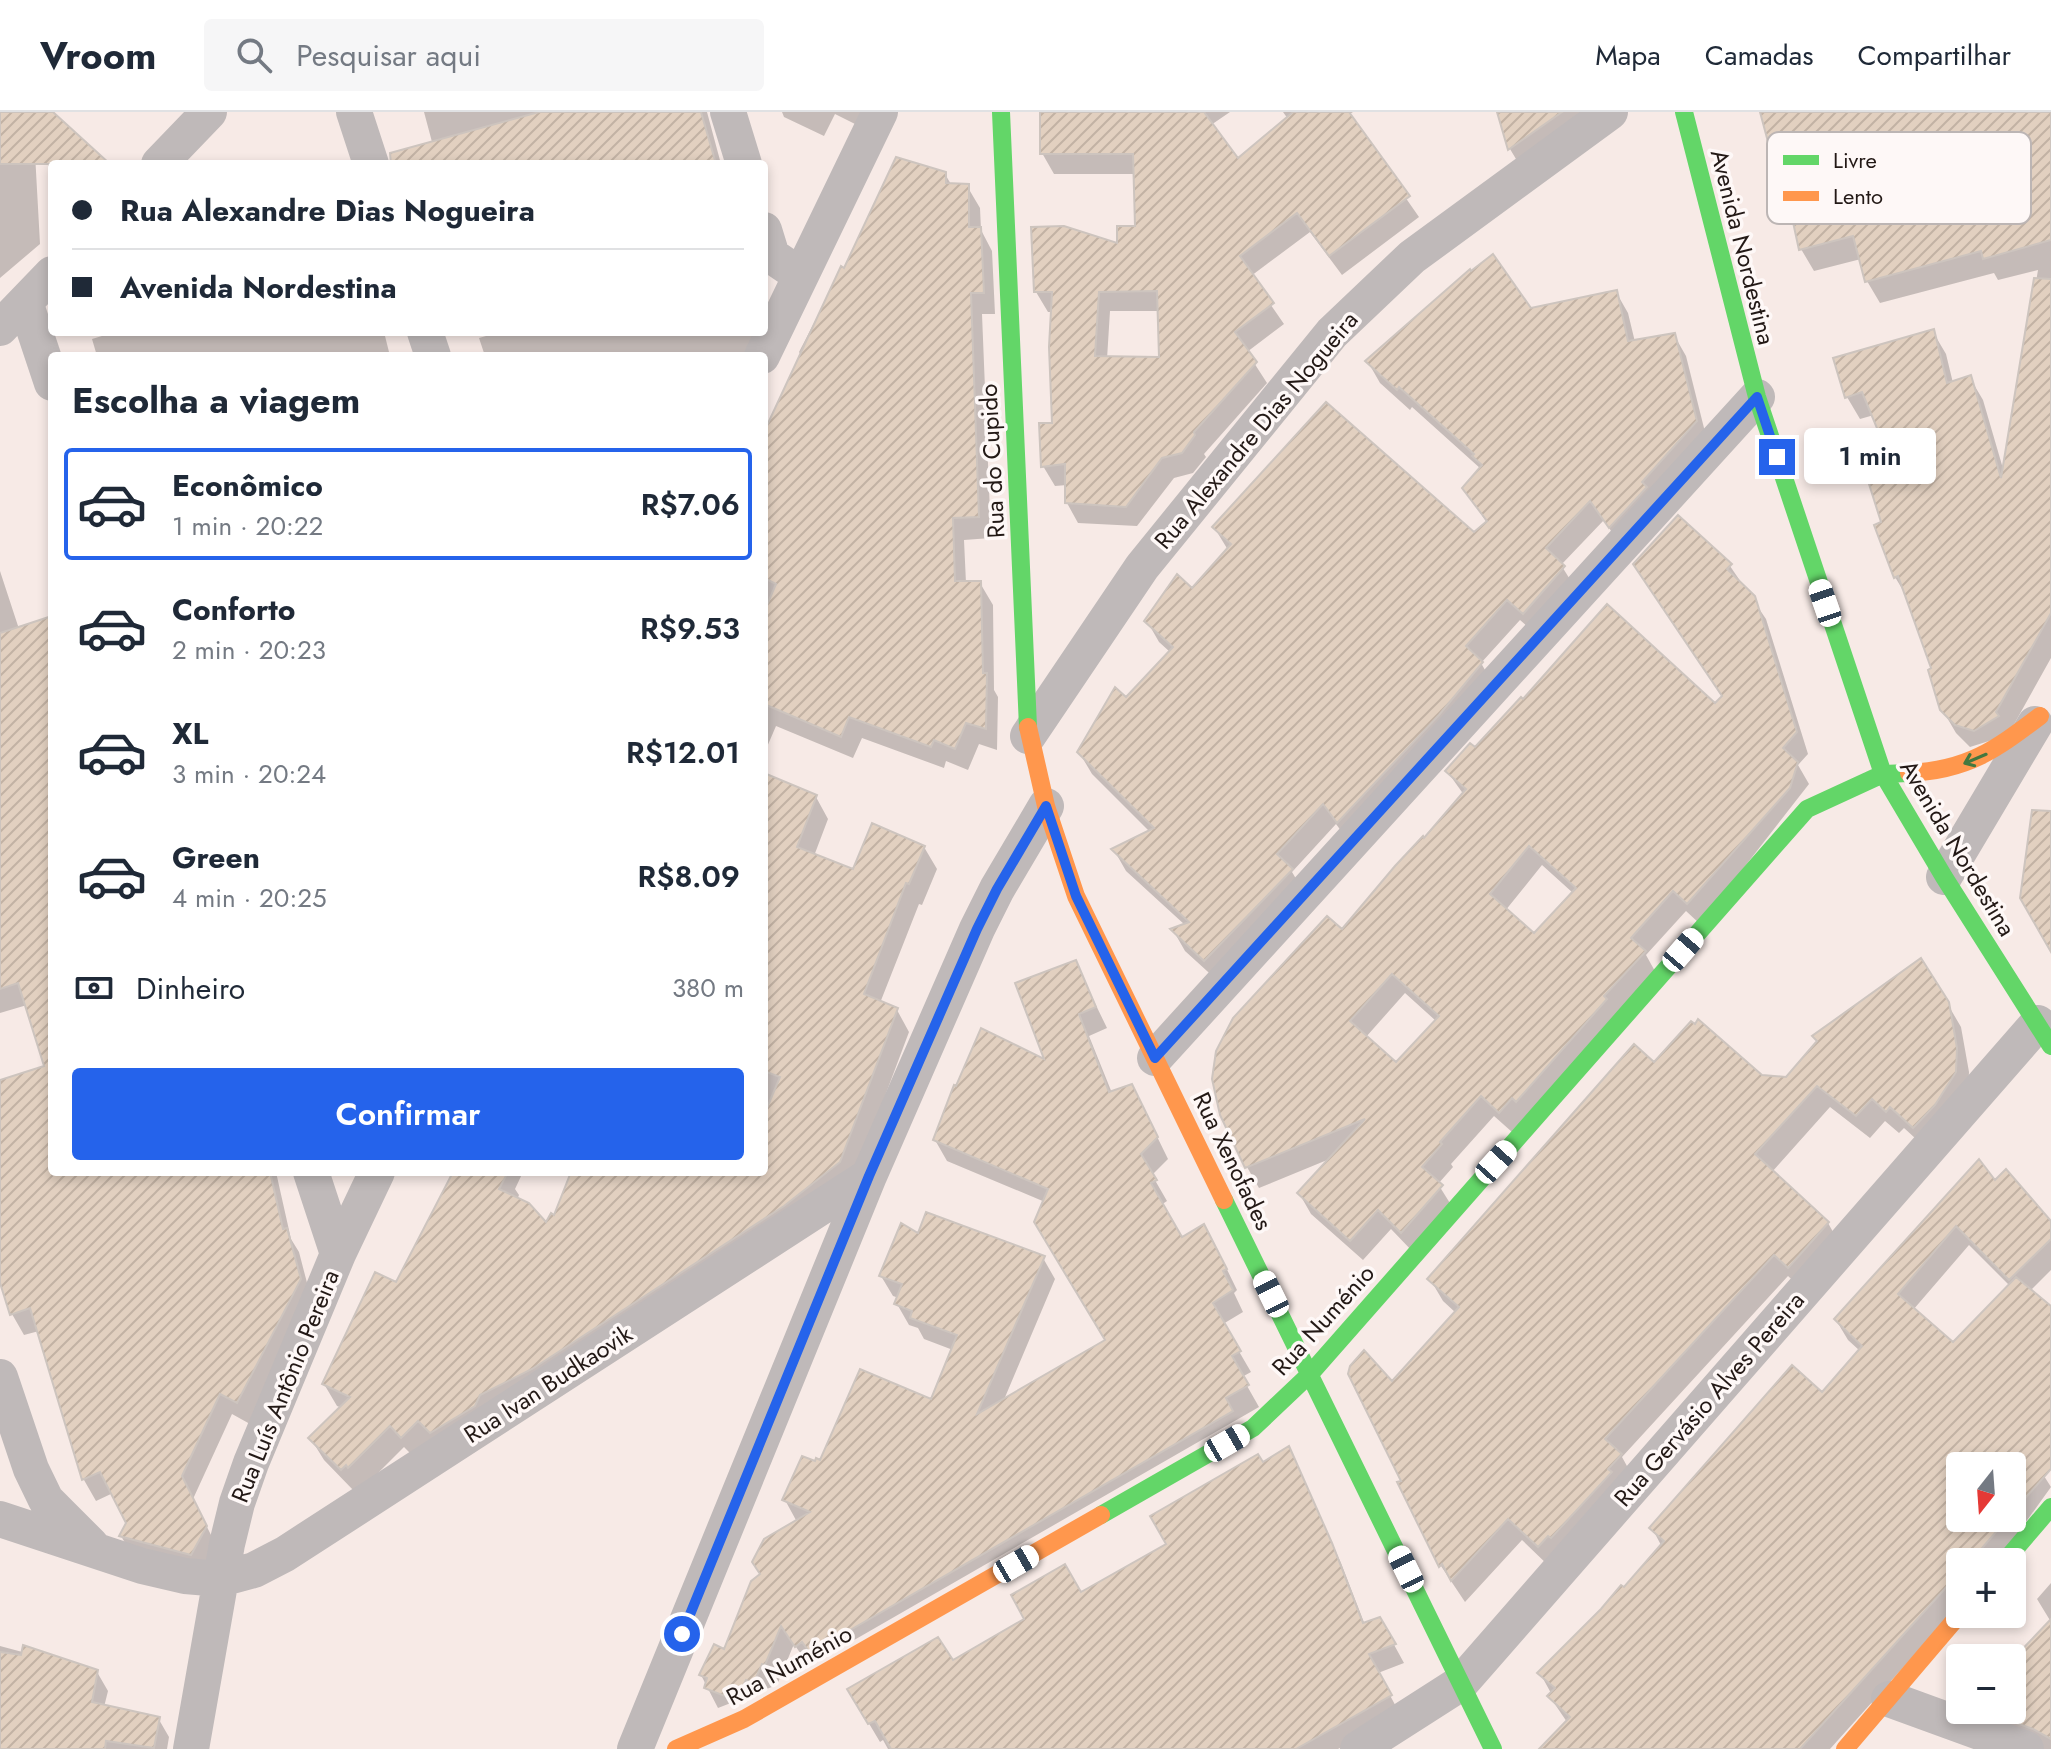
<!DOCTYPE html>
<html lang="pt">
<meta charset="utf-8">
<style>
body{margin:0;font-family:Jost,sans-serif;background:#f6f6f7;color:#1f2937;height:100vh;display:flex;flex-direction:column;font-size:30px;white-space:nowrap}
*{box-sizing:border-box;margin:0}
p{font-size:26px;color:#747a83}
.icon{flex:none;width:44px;height:44px;fill:none;stroke:currentColor;stroke-width:2;stroke-linecap:round;stroke-linejoin:round}
.map{position:relative;flex:1;overflow:hidden}
.side{position:absolute;left:48px;top:240px;width:720px;height:824px;display:flex;flex-direction:column;background:#fff;border-radius:8px;box-shadow:0 4px 12px #0003}
.side>*{flex:none}
.hud{position:absolute;left:48px;top:48px;width:720px;height:176px;border-radius:8px;box-shadow:0 4px 12px #0003;display:grid;align-content:center;height:176px;padding:0 24px;background:#fff}
.needle{width:52px;rotate:197deg}
.buttons{position:absolute;left:1946px;top:1340px;display:grid;gap:16px}
.buttons a{display:grid;place-items:center;width:80px;height:80px;border-radius:8px;background:#fff;box-shadow:0 4px 12px #0003;font-size:40px}
.end{position:absolute;width:36px;height:36px;margin:-18px;border:10px solid #2563eb;background:#fff;box-shadow:0 0 0 4px #fff}
.from{border-radius:50%}
.bubble{position:absolute;height:56px;border-radius:8px;background:#fff;box-shadow:0 4px 12px #0003;font-size:26px;font-weight:600;line-height:56px;text-align:center}
.car{position:absolute;width:24px;height:48px;margin:-24px -12px;border-radius:10px;box-shadow:0 0 6px 2px #0007;background:linear-gradient(#fff 24%,#345 0 40%,#fff 0 76%,#345 0 86%,#fff 0)}
.hud b{display:flex;align-items:center;gap:28px;height:76px;font-size:30px}
.hud b+b{border-top:2px solid #e0e1e3}
.hud i{width:20px;height:20px;background:#1f2937}
ul{padding:0;list-style:none}
li{display:flex;align-items:center;gap:24px;height:112px;margin:0 16px 12px;padding:0 8px;border:4px solid transparent;border-radius:8px}
li div{flex:1}
li b{display:block;font-size:30px}
li em{font-style:normal;font-weight:600}
li.on{border-color:#2563eb}
li>.icon{width:72px;height:72px;stroke-width:1.5}
h2{padding:0 24px;font-size:36px;line-height:96px}
.pay{display:flex;align-items:center;gap:20px;height:88px;padding:0 24px;font-size:30px}
.pay p{margin-inline-start:auto}
.action{display:flex;gap:16px;margin-top:auto;padding:16px 24px}
.action a{flex:1;height:92px;border-radius:8px;background:#2563eb;color:#fff;font-size:32px;font-weight:600;line-height:92px;text-align:center}
header{display:flex;align-items:center;gap:48px;box-sizing:border-box;height:112px;padding:0 40px;background:#fff;border-bottom:2px solid #e0e1e3}
header strong{font-size:38px}
nav{display:flex;gap:44px;margin-inline-start:auto;font-size:28px}
.search{width:560px;height:72px;background:#f6f6f7;display:flex;align-items:center;gap:20px;box-sizing:border-box;padding:0 28px;border-radius:8px;color:#747a83;font-size:30px}
.map>svg:first-child{display:block}
</style>
<header>
<strong>Vroom</strong>
<div class="search"><svg class="icon" aria-label="search" viewBox="0 0 24 24"><circle cx="10" cy="10" r="6"/><path d="M15 15l6 6"/></svg>Pesquisar aqui</div>
<nav><a>Mapa</a><a>Camadas</a><a>Compartilhar</a></nav>
</header>
<div class="map">
<svg width="2051" height="1637" viewBox="0 0 2051 1637">
<defs>
<pattern id="building-hatch" width="6" height="6" patternUnits="userSpaceOnUse" patternTransform="scale(2)"><rect width="6" height="6" fill="#e2d0c0"/><path d="M-1 1l2-2M0 6l6-6M5 7l2-2" fill="none" stroke="#c2b2a4"/></pattern>
</defs>
<rect width="100%" height="100%" fill="#f7eae6"/>
<path fill="#0003" fill-rule="evenodd" d="M0,0H50L107,52H52V57L35,41L40,132L0,166Z
M424,0H707L721,52H408L432,30Z
M782,0H865L859,14L835,2L824,24L784,5Z
M1042,0H1230L1211,13L1237,49L1288,7L1283,0H1353L1348,3L1419,105L1342,163L1310,120L1251,164L1284,212L1247,240L1267,271L1204,342L1206,345L1193,361L1174,366L1137,414L1078,411L1067,391V373L1055,374L1043,354L1054,313L1053,200H1048L1036,180L1119,133L1137,116L1135,62H1054L1042,41ZM1110,199H1160L1161,247H1107Z
M1499,0H1591L1522,57L1510,37Z
M1762,0H2051V546L2008,623L1970,635L1956,621L1942,597L1933,557L1907,485L1895,465L1884,411L1892,347L1874,303L1860,307L1847,285L1933,220L1946,242L1953,271L1970,266L1983,288L2004,360L2038,158L1998,168L1994,161L1880,191L1867,169L1861,147L1814,159L1801,137L1787,71L1777,55Z
M945,62L952,74H967L980,96L981,118L992,139L995,202H982L991,426L964,428L966,471H980L993,493L994,578L998,585L997,638L979,632L968,658L946,649L944,656L862,626L853,646L776,614L764,642V533L895,545L764,487V325L802,244L799,240L842,157L845,159Z
M1616,180L1628,201L1635,230L1674,223L1686,244L1708,332L1622,436L1604,408L1561,453L1576,477L1536,522L1520,508L1481,551L1493,572L1350,731L1336,712L1292,760L1304,780L1218,869L1185,839L1173,818L1185,813L1126,759L1114,738L1150,720L1092,662L1079,640L1170,540L1159,530L1147,509L1193,479L1228,438L1214,415L1474,423L1487,411L1464,376L1481,357L1412,295L1410,298L1380,271L1368,250L1530,198Z
M115,220H384L390,244H97L92,227Z
M500,220H759L753,244H485L479,226Z
M1730,454L1766,507L1808,642L1798,653L1809,672L1700,812L1686,799L1646,843L1656,861L1512,1020L1494,1004L1451,1052L1453,1055L1438,1072L1453,1096L1414,1141L1391,1117L1363,1148L1311,1102L1299,1081L1332,1046L1259,1076L1247,1055L1214,966L1215,948L1234,907L1343,820L1424,728L1464,683L1447,659L1475,638L1715,593L1723,586L1648,474ZM1542,753L1573,781L1534,824L1505,799ZM1405,881L1436,909L1396,953L1366,925Z
M0,459L19,517L52,506V963L27,893L0,901Z
M764,663L816,685L828,707L814,744L854,760L924,735L937,757L922,793L919,792L880,891L897,898L909,920L852,1072L415,1346L404,1335L362,1377L354,1379L324,1348L311,1327L342,1296L337,1294L324,1272L397,1172L455,1060H523L515,1077L519,1083L517,1088L547,1114L556,1105L574,1060H764Z
M1075,850L1107,916L1089,924L1112,981L1143,996L1168,1047L1152,1063L1167,1089L1161,1093L1182,1127L1216,1135L1237,1178L1234,1181L1243,1200L1223,1212L1251,1260L1242,1265L1259,1295L809,1554L794,1532L777,1573L718,1596L701,1563L725,1539L762,1463L797,1410L785,1388L816,1351L932,1290L953,1238L924,1227L918,1216L909,1213L897,1192L899,1186L893,1184L881,1164L919,1124L1043,1146L1055,1167L1003,1290L1107,1229L1045,1090L947,1049L935,1028L1048,951Z
M1947,891L1961,915L1969,960L1968,983L1927,1037L1904,1016L1899,1021L1885,1009L1870,1026L1830,995L1772,1060L1828,1111L1841,1134L1802,1177L1788,1164L1622,1345L1633,1365L1551,1456L1522,1428L1465,1490L1441,1454L1400,1371L1404,1370L1392,1272L1456,1201L1443,1189L1430,1167L1654,953L1786,967Z
M52,991V1060H276L291,1127L299,1140L312,1190L250,1312L232,1302L193,1387L218,1437L203,1464L134,1446L121,1424L128,1411L113,1381L96,1389L84,1368L39,1219L24,1223L12,1202L0,1164V998Z
M1995,1071L2051,1112V1158L2030,1179L2051,1197V1356L2044,1364L2051,1375L1997,1450H1960V1492L1830,1637H1562L1567,1610L1550,1585L1552,1583L1540,1561L1624,1478L1662,1435L1652,1416L1823,1283L1860,1239L1848,1228L1836,1208ZM1969,1133L2010,1174L1953,1233L1913,1198ZM1960,1354H2012V1406H1960Z
M1289,1337L1341,1451L1365,1513L1380,1507L1404,1551L1378,1561L1400,1602L1338,1637H888L883,1628L880,1630L849,1578L952,1551L1081,1482L1169,1432L1262,1353Z
M2051,1471V1637H2042L1962,1598H2012V1551L2051,1510L2037,1487Z
M0,1534L97,1560L108,1579L104,1595L158,1606L169,1625L167,1637H0Z
M1960,1571V1595L1953,1578Z"/>
<path fill="url(#building-hatch)" stroke="#cdc4be" stroke-width="2" fill-rule="evenodd" d="M0,0H53L110,52H0Z
M539,0H701L716,52H391L390,41Z
M1040,0H1204L1238,46L1293,0H1349L1410,84L1329,144L1297,101L1240,144L1274,191L1235,220L1257,250L1194,320L1195,323L1182,341L1162,346L1126,395L1065,391V352L1041,355L1039,311H1052L1049,235L1052,180H1034L1031,115L1064,114L1117,131V114H1135L1133,42H1040ZM1157,179L1159,245L1095,244L1099,180Z
M1497,0H1562L1508,38Z
M1760,0H2051V128L1983,147L1981,139L1865,170L1853,124L1799,138L1781,54L1775,56Z
M896,45L946,60V71L969,72V115H981L984,181H971L979,405L953,406L955,469H981L983,561H987L986,617L966,611L955,637L934,628L931,635L849,605L841,625L764,592V500L776,472L764,466V320L841,154L844,156Z
M1493,142L1531,196L1617,178L1628,229L1675,221L1697,309L1642,370L1647,375L1609,416L1590,389L1546,436L1565,454L1523,502L1507,488L1466,534L1483,550L1439,603L1337,711L1323,692L1277,742L1293,757L1204,849L1170,817L1189,810L1111,737L1154,716L1077,640L1115,575L1126,585L1173,535L1144,509L1177,462L1192,476L1231,432L1212,415L1326,290L1474,420L1487,409L1462,376L1482,353L1472,344L1474,342L1399,275L1397,278L1365,249L1470,157L1471,159Z
M2034,166L2051,167V501L1996,600L1999,604L1974,619L1955,613L1940,598L1928,558L1931,556L1898,464L1894,466L1874,413L1881,410L1863,353L1889,345L1862,280L1845,286L1833,246L1934,217L1947,271L1971,263L2001,366Z
M1678,403L1732,452L1727,457L1755,484L1797,620L1783,636L1798,650L1790,676L1687,792L1673,779L1631,826L1646,839L1604,884L1607,887L1516,990L1512,986L1499,1001L1481,984L1440,1030L1442,1032L1422,1055L1443,1073L1401,1121L1378,1098L1350,1129L1297,1081L1365,1007L1245,1056L1220,1003L1212,967L1216,939L1233,906L1327,804L1342,817L1395,754L1423,724L1424,726L1466,677L1445,659L1470,631L1475,635L1521,585L1523,587L1607,492L1715,591L1722,584L1633,452ZM1529,734L1576,776L1534,821L1490,782ZM1392,862L1439,904L1396,950L1350,909Z
M52,504V1060H270L283,1117L287,1116L301,1167L237,1291L220,1282L182,1364L207,1414L191,1443L119,1424L126,1411L100,1360L82,1368L30,1196L10,1203L0,1171V968L44,954L18,871L0,877V521Z
M764,661L817,683L797,735L853,757L872,711L925,734L909,772L906,771L864,882L898,896L840,1050L784,1094L532,1257L480,1283L475,1294L430,1321L418,1309L401,1326L390,1314L348,1356L346,1353L341,1358L308,1326L350,1285L322,1272L375,1160L396,1170L453,1060H508L499,1077L529,1091L546,1110L551,1101L554,1103L571,1060H764V1003L780,965L764,959Z
M2032,698L2051,699V840L2020,786Z
M1921,846L1949,890L1957,936L1956,960L1935,993L1913,1016L1890,995L1886,1000L1872,987L1856,1004L1817,974L1755,1042L1829,1110L1788,1156L1774,1143L1605,1327L1622,1342L1608,1357L1612,1360L1551,1426L1548,1424L1538,1435L1508,1407L1451,1469L1442,1452L1439,1455L1397,1370L1401,1369L1348,1262L1350,1254L1364,1238L1392,1269L1459,1195L1427,1167L1634,932L1654,950L1691,909L1695,912L1698,907L1762,963L1786,965L1817,929L1812,924Z
M1076,848L1096,895L1079,902L1109,980L1132,972L1158,1025L1141,1042L1157,1068L1151,1071L1182,1125L1204,1112L1227,1157L1223,1159L1233,1178L1213,1191L1241,1239L1232,1244L1249,1273L1226,1286L1233,1299L810,1541L802,1530L795,1535L781,1514L765,1553L762,1552L754,1571L746,1568L740,1580L733,1585L730,1586L704,1576L707,1566L699,1563L714,1532L724,1537L751,1469L760,1462L752,1450L764,1427L810,1400L782,1388L802,1344L815,1349L816,1346L820,1348L860,1257L931,1287L957,1223L910,1206L912,1199L894,1192L902,1172L879,1164L901,1111L918,1121L926,1100L1045,1144L977,1302L1105,1228L1034,1110L1048,1077L933,1028L954,973L956,974L981,916L1044,947L1015,871Z
M1979,1047L1995,1068L2006,1057L2051,1109V1127L2009,1168L1956,1114L1898,1182L1953,1230L2016,1165L2051,1194V1357L2012,1401V1354H1960V1406H2008L1970,1450H1960V1460L1800,1637H1539L1570,1605L1547,1584L1555,1576L1537,1561L1601,1497L1621,1473L1624,1475L1664,1429L1649,1416L1792,1253L1822,1280L1862,1234L1834,1207Z
M1289,1334L1332,1431L1363,1511L1380,1505L1396,1532L1369,1542L1392,1583L1296,1637H891L875,1609L868,1612L847,1577L938,1525L953,1548L1024,1507L1011,1483L1065,1452L1081,1480L1166,1432L1150,1404L1258,1342L1263,1350Z
M2051,1507V1627L2033,1617L1980,1598H2012V1548Z
M23,1533L98,1558L92,1590L160,1605L154,1636L106,1629L105,1637H0V1540L21,1543Z"/>
<g fill="none" stroke-linecap="round" stroke-linejoin="round">
<path stroke="#bfb9b9" stroke-width="36" d="M354,0L371,52
M728,0L744,52
M159,52L209,0
M764,118L772,144L800,163
M25,190L52,271
M0,216L52,162
M425,220L433,244
M762,244L880,0
M1028,624L1142,455L1332,221L1412,145L1610,0
M1944,765L2035,612
M1155,946L1757,285
M311,1060L338,1142
M0,1265L31,1357L46,1388L91,1433
M0,1407L142,1454L185,1464L221,1467L254,1458L285,1442L869,1064
M1889,1587L2026,1637
M191,1637L227,1432L237,1391L251,1351L338,1142L377,1060
M635,1637L869,1064L977,817L997,777L1046,694
M1358,1637L1461,1571L2038,911"/>
<path stroke="#63d668" stroke-width="18" d="M1001,0L1028,615
M1684,0L1757,285L1883,662L1944,765L2051,934
M1224,1088L1493,1637
M1101,1403L1253,1316L1310,1262L1807,697L1883,662L1909,661
M2004,1450L2051,1395"/>
<path stroke="#ff974d" stroke-width="18" d="M1028,615L1046,694L1076,784L1224,1088
M1909,661C1968,658 1995,638 2040,604
M676,1637L744,1607L1101,1403
M1845,1637L1960,1502"/>
</g>
<defs><path id="oneway-shaft" d="M-6 0H5M1.5-3L5.5 0L1.5 3" fill="none" stroke-width="1.6" stroke-linecap="round" stroke-linejoin="round" transform="scale(2)"/></defs>
<use stroke="#43783f" href="#oneway-shaft" transform="translate(1975 647) rotate(157)"/>
<g fill="none" stroke-linecap="round" stroke-linejoin="round">
<path stroke="#2563eb" stroke-width="10" d="M682,1522L869,1064L977,817L997,777L1046,694L1076,784L1155,946L1757,285L1777,345"/>
</g>
<g text-anchor="middle" dominant-baseline="central" stroke-width="7" stroke-linejoin="round" paint-order="stroke">
<g font-size="24" fill="#231916" stroke="#fef8f7">
<text transform="translate(1743 135) rotate(76)">Avenida Nordestina</text>
<text transform="translate(1256 318) rotate(-50)">Rua Alexandre Dias Nogueira</text>
<text transform="translate(992 349) rotate(-93)">Rua do Cupido</text>
<text transform="translate(1958 736) rotate(59)">Avenida Nordestina</text>
<text transform="translate(1233 1049) rotate(64)">Rua Xenofades</text>
<text transform="translate(1323 1208) rotate(-48)">Rua Numénio</text>
<text transform="translate(548 1272) rotate(-33)">Rua Ivan Budkaovik</text>
<text transform="translate(285 1274) rotate(-68)">Rua Luís Antônio Pereira</text>
<text transform="translate(1709 1287) rotate(-49)">Rua Gervásio Alves Pereira</text>
<text transform="translate(789 1553) rotate(-29)">Rua Numénio</text>
</g>
</g>
<rect x="1767" y="20" width="264" height="92" rx="12" fill="#fef8f7" stroke="#bcb5b4" stroke-width="2"/>
<rect x="1783" y="43" width="36" height="10" fill="#63d668"/>
<rect x="1783" y="79" width="36" height="10" fill="#ff974d"/>
<g font-size="22" fill="#231916">
<text x="1833" y="56">Livre</text>
<text x="1833" y="92">Lento</text>
</g>
</svg>
<div class="buttons">
<a><svg class="needle" viewBox="-14 -14 28 28"><path d="M0-13l5 13h-10z" fill="#e53935"/><path d="M0 13l5-13h-10z" fill="#747a83"/></svg></a>
<a>+</a>
<a>−</a>
</div>
<i class="end from" style="left:682px;top:1522px"></i>
<i class="end" style="left:1777px;top:345px"></i>
<div class="bubble" style="left:1804px;top:316px;width:132px">1 min</div>
<i class="car" style="left:1825px;top:491px;rotate:341deg"></i>
<i class="car" style="left:1683px;top:838px;rotate:41deg"></i>
<i class="car" style="left:1496px;top:1050px;rotate:42deg"></i>
<i class="car" style="left:1271px;top:1182px;rotate:334deg"></i>
<i class="car" style="left:1227px;top:1331px;rotate:60deg"></i>
<i class="car" style="left:1016px;top:1452px;rotate:60deg"></i>
<i class="car" style="left:1406px;top:1457px;rotate:334deg"></i>
<div class="hud">
<b><i class="from"></i>Rua Alexandre Dias Nogueira</b>
<b><i></i>Avenida Nordestina</b>
</div>
<section class="side">
<h2>Escolha a viagem</h2>
<ul>
<li class="on"><svg class="icon" aria-label="car" viewBox="0 0 24 24"><path d="M5 17H2v-5l4-1 3-4h7l3 4 3 1v5h-3M9 17h6M6 11h13"/><circle cx="7" cy="17" r="2"/><circle cx="17" cy="17" r="2"/></svg><div><b>Econômico</b><p>1 min · 20:22</p></div><em>R$7.06</em></li>
<li><svg class="icon" aria-label="car" viewBox="0 0 24 24"><path d="M5 17H2v-5l4-1 3-4h7l3 4 3 1v5h-3M9 17h6M6 11h13"/><circle cx="7" cy="17" r="2"/><circle cx="17" cy="17" r="2"/></svg><div><b>Conforto</b><p>2 min · 20:23</p></div><em>R$9.53</em></li>
<li><svg class="icon" aria-label="car" viewBox="0 0 24 24"><path d="M5 17H2v-5l4-1 3-4h7l3 4 3 1v5h-3M9 17h6M6 11h13"/><circle cx="7" cy="17" r="2"/><circle cx="17" cy="17" r="2"/></svg><div><b>XL</b><p>3 min · 20:24</p></div><em>R$12.01</em></li>
<li><svg class="icon" aria-label="car" viewBox="0 0 24 24"><path d="M5 17H2v-5l4-1 3-4h7l3 4 3 1v5h-3M9 17h6M6 11h13"/><circle cx="7" cy="17" r="2"/><circle cx="17" cy="17" r="2"/></svg><div><b>Green</b><p>4 min · 20:25</p></div><em>R$8.09</em></li>
</ul>
<div class="pay"><svg class="icon" aria-label="cash" viewBox="0 0 24 24"><path d="M3 7h18v10H3z"/><circle cx="12" cy="12" r="2"/></svg>Dinheiro<p>380 m</p></div>
<div class="action"><a>Confirmar</a></div>
</section>
</div>
